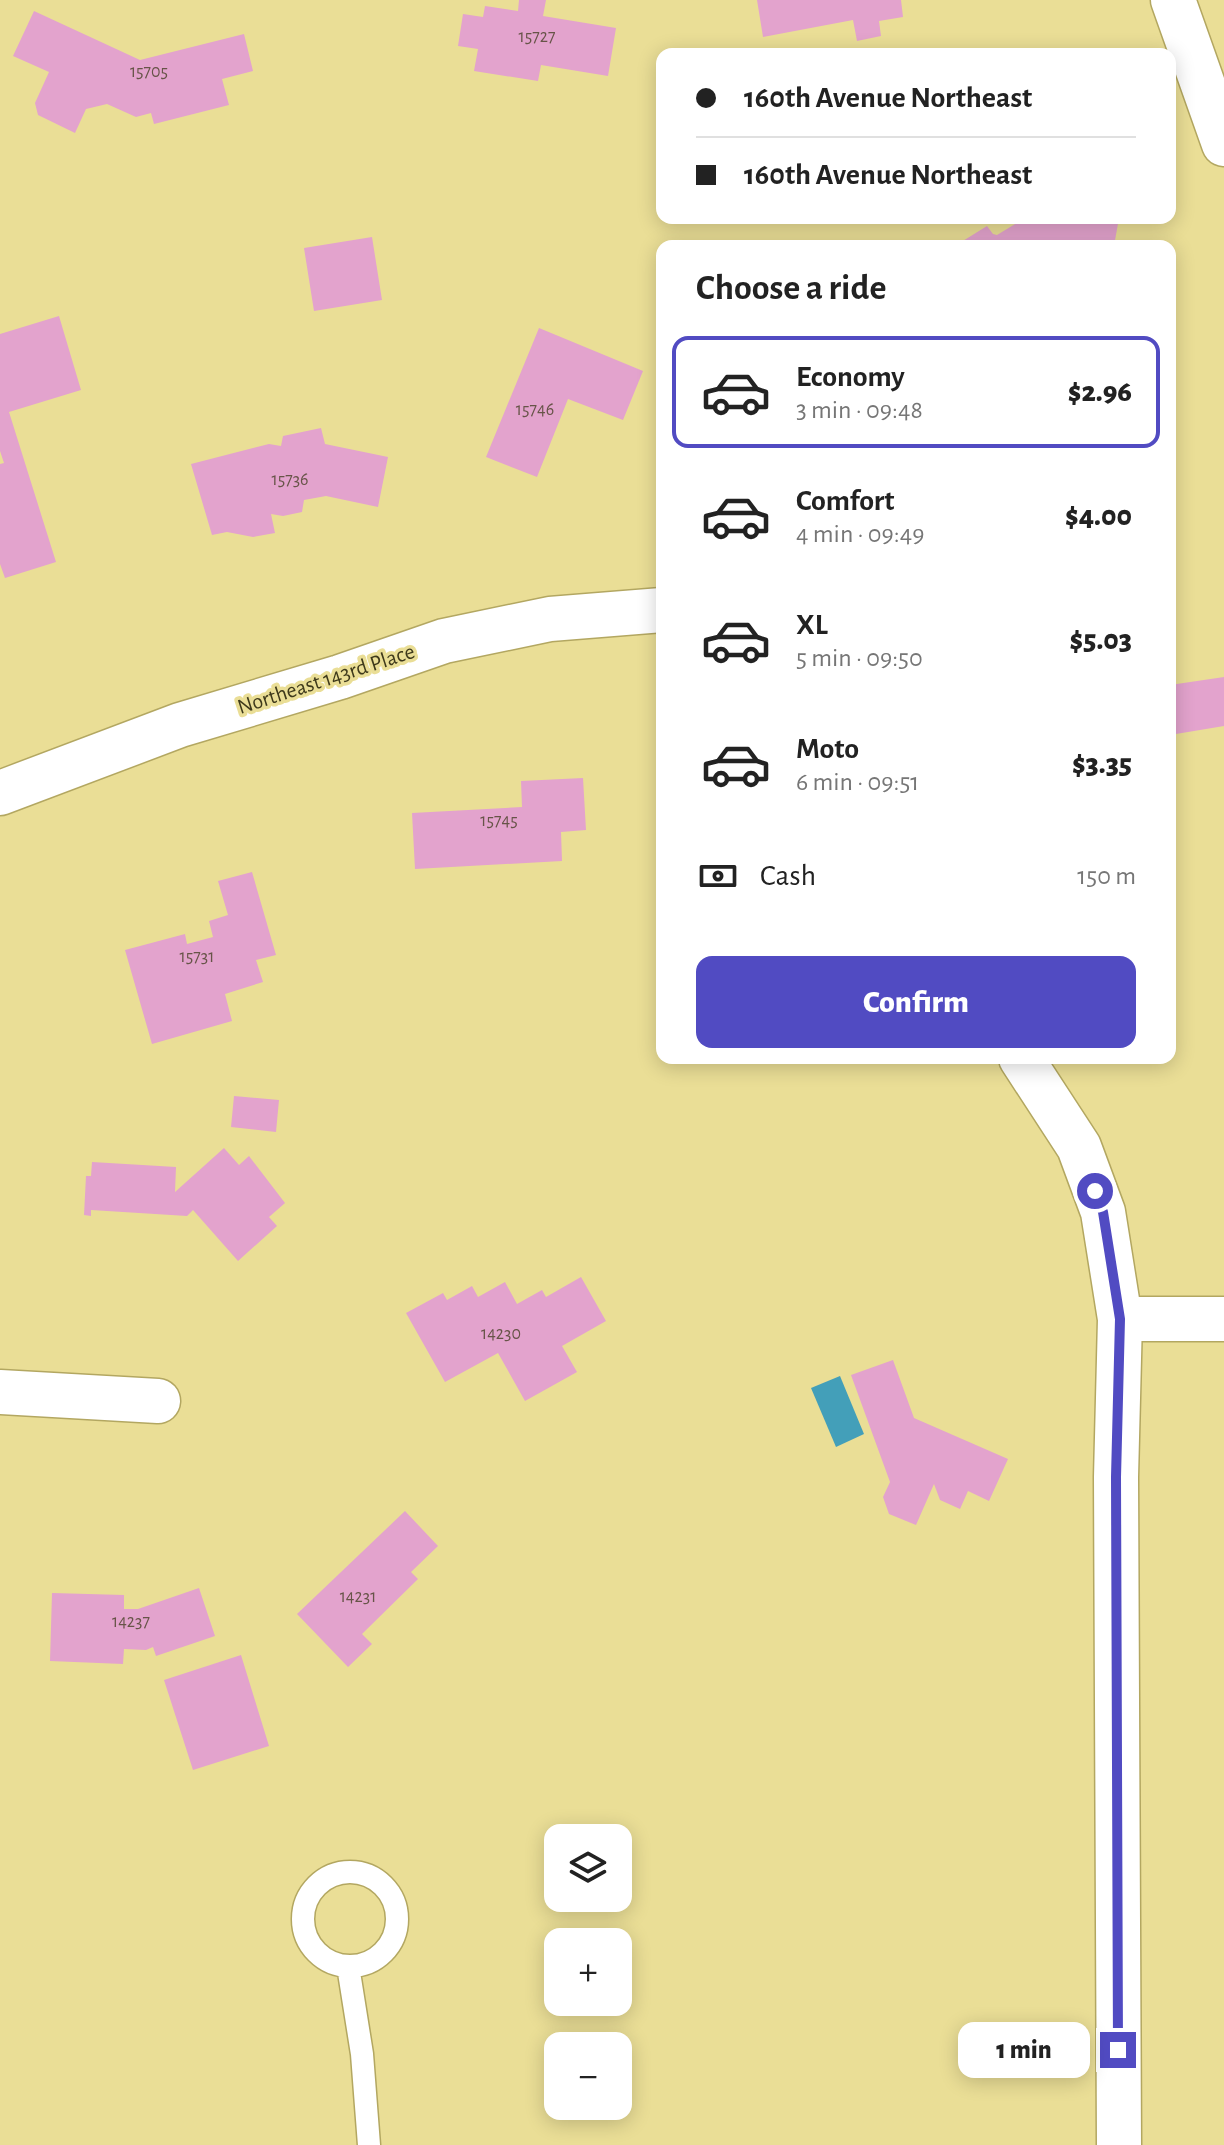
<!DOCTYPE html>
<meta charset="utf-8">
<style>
body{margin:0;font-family:"Alegreya Sans",sans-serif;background:#f6f6f6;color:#222;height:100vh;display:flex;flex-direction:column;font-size:30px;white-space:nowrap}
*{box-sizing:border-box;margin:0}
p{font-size:26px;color:#767676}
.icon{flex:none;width:44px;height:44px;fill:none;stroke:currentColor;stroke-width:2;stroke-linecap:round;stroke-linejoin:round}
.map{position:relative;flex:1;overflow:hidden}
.sheet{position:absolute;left:656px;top:240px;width:520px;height:824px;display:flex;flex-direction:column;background:#fff;border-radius:16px;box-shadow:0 4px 20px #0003}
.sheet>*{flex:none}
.banner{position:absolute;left:656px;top:48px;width:520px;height:176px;border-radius:16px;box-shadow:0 4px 20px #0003;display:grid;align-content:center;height:176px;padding:0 40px;background:#fff}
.controls{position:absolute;left:544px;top:1824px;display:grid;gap:16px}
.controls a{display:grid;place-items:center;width:88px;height:88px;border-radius:16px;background:#fff;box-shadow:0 4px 20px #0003;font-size:40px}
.end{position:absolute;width:36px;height:36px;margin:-18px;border:10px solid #514bc2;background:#fff;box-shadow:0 0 0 4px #fff}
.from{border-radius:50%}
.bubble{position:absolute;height:56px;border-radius:16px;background:#fff;box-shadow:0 4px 20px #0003;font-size:26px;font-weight:800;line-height:56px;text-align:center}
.banner b{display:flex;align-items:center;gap:28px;height:76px;font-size:30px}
.banner b+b{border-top:2px solid #e0e0e0}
.banner i{width:20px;height:20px;background:#222}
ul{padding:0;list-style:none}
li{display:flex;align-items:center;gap:24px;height:112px;margin:0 16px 12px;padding:0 24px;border:4px solid transparent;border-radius:16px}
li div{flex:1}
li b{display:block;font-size:30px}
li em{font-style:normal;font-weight:800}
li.current{border-color:#514bc2}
li>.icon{width:72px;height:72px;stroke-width:1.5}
h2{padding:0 40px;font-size:36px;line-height:96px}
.pay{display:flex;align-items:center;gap:20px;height:88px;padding:0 40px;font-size:30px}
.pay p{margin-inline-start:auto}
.cta{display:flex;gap:16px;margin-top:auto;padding:16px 40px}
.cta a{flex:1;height:92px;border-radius:16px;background:#514bc2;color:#fff;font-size:32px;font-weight:800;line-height:92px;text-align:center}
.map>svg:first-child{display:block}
</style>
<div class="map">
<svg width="1224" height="2145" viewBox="0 0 1224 2145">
<rect width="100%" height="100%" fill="#eade96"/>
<path fill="#439fb9" d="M840,1376L864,1434L836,1447L811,1388Z"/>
<path fill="#e3a3cd" d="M519,0H546L543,16L616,28L608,76L541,65L538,81L474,71L478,49L458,46L463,14L483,17L485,6L518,11Z
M757,0H901L903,17L879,21L881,36L857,41L853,20L763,37Z
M34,11L140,60L244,34L253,71L222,79L229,105L154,124L151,113L136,117L107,104L86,109L75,133L38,115L35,103L49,72L13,56Z
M1025,218H1119L1114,246H960L958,244L987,226L993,234L997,235Z
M372,237L382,300L314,311L304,248Z
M59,316L81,390L9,412L56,562L5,578L0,564V464L4,463L0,451V334Z
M539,328L643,371L623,420L568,399L537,477L486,457Z
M321,428L325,444L388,457L378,507L326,496L304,500L302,512L283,516L271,514L275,533L253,537L227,532L212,535L191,464L269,444L281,446L283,436Z
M1224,677V726L1170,735V685Z
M583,778L586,830L561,832L562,861L415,869L412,813L522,807L521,781Z
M252,872L276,955L256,960L263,982L225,994L232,1021L152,1044L125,950L185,934L187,944L213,937L209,921L228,915L218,881Z
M234,1096L279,1100L276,1132L231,1127Z
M224,1148L239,1165L249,1156L285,1203L269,1217L277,1226L238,1261L193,1210L187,1216L91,1210V1216L84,1215L86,1176H91L92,1162L176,1167L175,1192Z
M581,1277L606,1321L562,1346L577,1372L525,1401L498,1353L445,1382L406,1313L443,1293L447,1300L472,1286L478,1297L505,1282L517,1304L542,1290L546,1297Z
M893,1360L914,1418L1008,1459L989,1501L968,1491L960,1509L940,1500L934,1484L916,1525L889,1514L883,1497L890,1482L851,1375Z
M405,1511L438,1546L411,1572L418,1579L362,1634L372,1644L348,1667L297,1614Z
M199,1588L215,1636L156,1656L153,1647L146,1650L124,1649L123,1664L50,1661L52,1593L124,1595V1609H138Z
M241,1655L269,1746L193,1770L164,1680Z"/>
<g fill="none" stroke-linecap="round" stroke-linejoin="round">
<g stroke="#b3a761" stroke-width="25">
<path id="lane" d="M303 1919a47 47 0 1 1 94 0a47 47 0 1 1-94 0Z
M348,1966L362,2054L369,2145"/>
</g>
<g stroke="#b3a761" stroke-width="47">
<path id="street" d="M0,793L180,725L340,677L444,641L550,619L662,610
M1021,1058L1079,1147L1103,1212L1120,1319L1116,1477L1119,2145
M1120,1319H1224
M0,1392L158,1401"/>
</g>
<g stroke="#b3a761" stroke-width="47">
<path id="secondary" d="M1173,0L1224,144"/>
</g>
<use href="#lane" stroke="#fff" stroke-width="22"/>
<use href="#street" stroke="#fff" stroke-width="44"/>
<use href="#secondary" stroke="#fff" stroke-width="44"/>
</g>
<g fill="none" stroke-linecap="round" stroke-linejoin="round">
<path stroke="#514bc2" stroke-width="10" d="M1095,1191L1103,1212L1120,1319L1116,1477L1118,2050"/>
</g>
<g text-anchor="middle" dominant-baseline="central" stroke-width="7" stroke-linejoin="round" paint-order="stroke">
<g font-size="18" fill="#675448">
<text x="537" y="37">15727</text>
<text x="149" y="72">15705</text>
<text x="535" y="410">15746</text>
<text x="290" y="480">15736</text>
<text x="499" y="821">15745</text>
<text x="197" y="957">15731</text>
<text x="501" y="1334">14230</text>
<text x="358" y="1597">14231</text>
<text x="131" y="1622">14237</text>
</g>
<g font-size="22" fill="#3e391b" stroke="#eade96">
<text transform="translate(326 679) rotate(-18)">Northeast 143rd Place</text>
</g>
</g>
</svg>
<div class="controls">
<a><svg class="icon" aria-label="layers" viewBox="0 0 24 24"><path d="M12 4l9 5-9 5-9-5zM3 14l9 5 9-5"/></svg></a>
<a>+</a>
<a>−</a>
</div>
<i class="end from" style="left:1095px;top:1191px"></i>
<i class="end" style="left:1118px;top:2050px"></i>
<div class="bubble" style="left:958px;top:2022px;width:132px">1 min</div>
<div class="banner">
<b><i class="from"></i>160th Avenue Northeast</b>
<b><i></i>160th Avenue Northeast</b>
</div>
<section class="sheet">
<h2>Choose a ride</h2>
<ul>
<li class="current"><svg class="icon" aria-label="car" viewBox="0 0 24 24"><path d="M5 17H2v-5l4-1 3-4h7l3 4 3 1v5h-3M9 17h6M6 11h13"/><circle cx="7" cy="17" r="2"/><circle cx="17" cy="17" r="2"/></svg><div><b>Economy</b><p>3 min · 09:48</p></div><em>$2.96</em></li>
<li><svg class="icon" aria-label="car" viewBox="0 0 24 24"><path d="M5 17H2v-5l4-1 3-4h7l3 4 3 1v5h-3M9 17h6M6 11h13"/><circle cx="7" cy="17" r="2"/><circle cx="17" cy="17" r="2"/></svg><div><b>Comfort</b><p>4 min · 09:49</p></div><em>$4.00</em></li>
<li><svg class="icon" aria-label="car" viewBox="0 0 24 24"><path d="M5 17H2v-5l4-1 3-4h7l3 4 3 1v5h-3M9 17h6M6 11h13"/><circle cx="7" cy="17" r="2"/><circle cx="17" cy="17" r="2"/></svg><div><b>XL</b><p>5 min · 09:50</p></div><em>$5.03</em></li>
<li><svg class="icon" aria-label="car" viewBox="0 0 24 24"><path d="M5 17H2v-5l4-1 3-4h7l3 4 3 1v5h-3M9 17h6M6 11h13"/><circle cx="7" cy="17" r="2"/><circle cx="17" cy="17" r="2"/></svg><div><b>Moto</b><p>6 min · 09:51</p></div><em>$3.35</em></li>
</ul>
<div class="pay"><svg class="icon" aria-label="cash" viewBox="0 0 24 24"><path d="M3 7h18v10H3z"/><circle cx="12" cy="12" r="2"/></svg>Cash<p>150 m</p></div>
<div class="cta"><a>Confirm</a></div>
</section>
</div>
